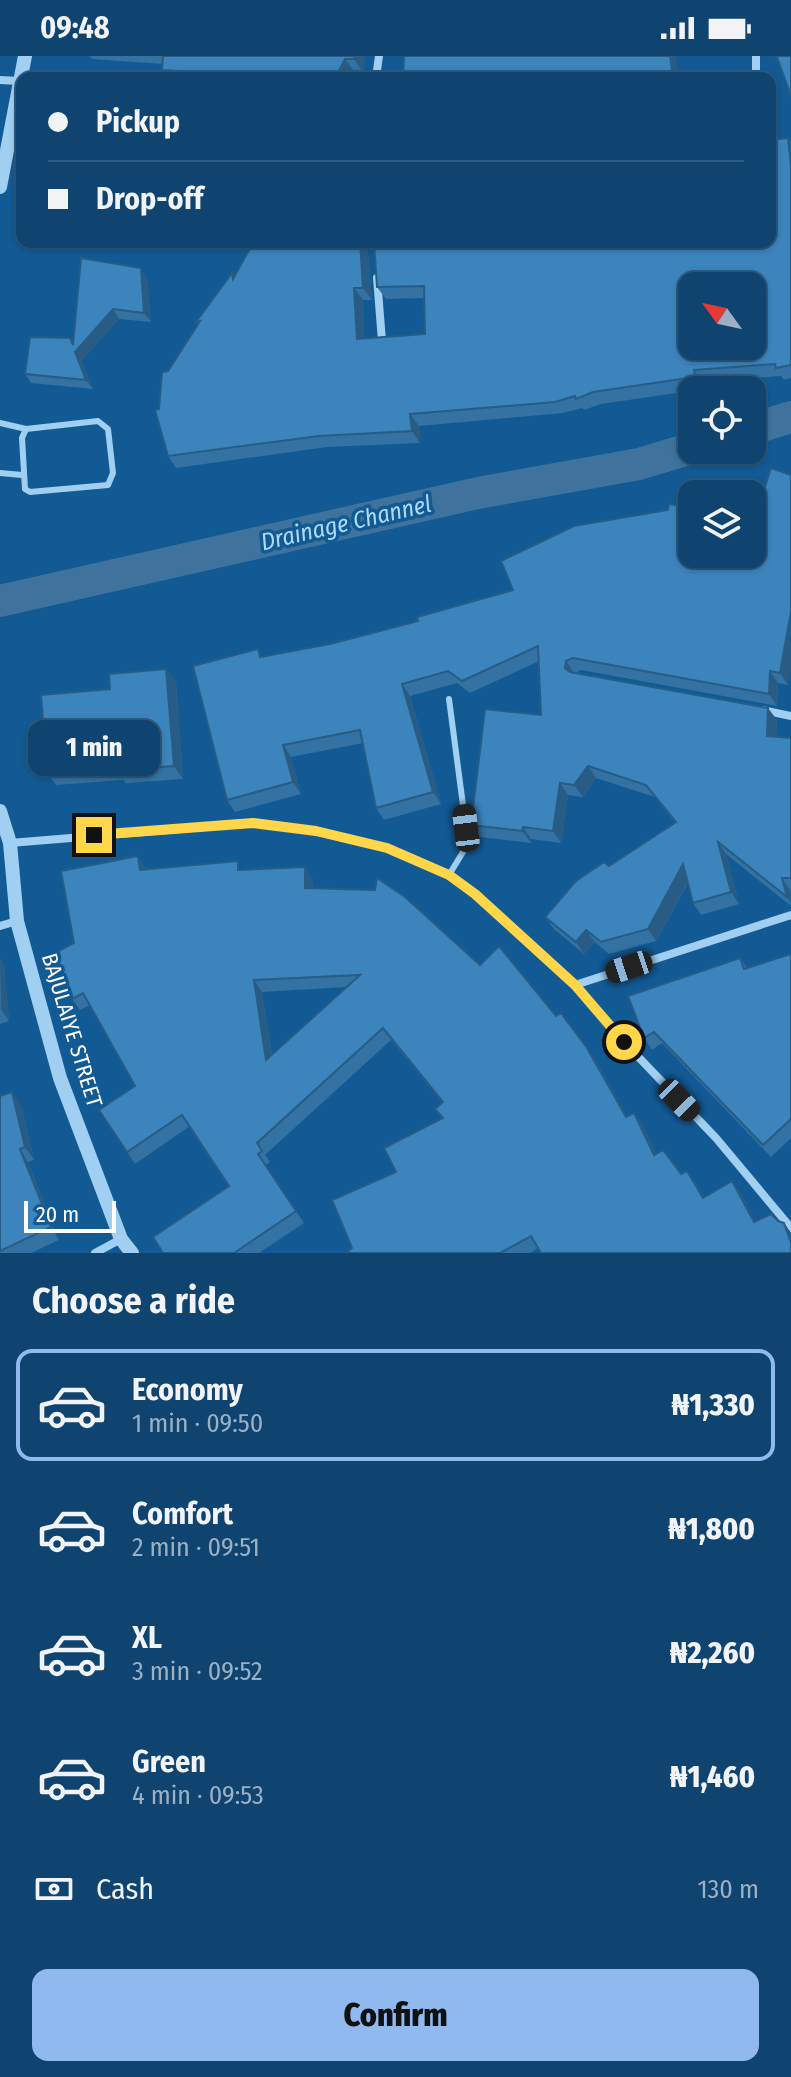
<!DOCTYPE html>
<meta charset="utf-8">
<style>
body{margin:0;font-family:"Fira Sans Condensed",sans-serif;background:#1c4e77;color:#f1f3f6;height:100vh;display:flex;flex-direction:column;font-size:30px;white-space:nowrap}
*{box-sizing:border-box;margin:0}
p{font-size:26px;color:#9bb0c3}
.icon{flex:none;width:44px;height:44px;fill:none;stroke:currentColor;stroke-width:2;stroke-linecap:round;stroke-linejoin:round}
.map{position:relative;height:1197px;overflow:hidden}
.details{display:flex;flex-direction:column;background:#0e446f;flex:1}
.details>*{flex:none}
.guide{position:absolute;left:16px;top:16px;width:760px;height:176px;border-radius:16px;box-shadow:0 2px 6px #0004,0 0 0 2px #2e5c82;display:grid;align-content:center;height:176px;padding:0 32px;background:#0e446f}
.needle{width:52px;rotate:303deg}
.fabs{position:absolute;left:678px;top:216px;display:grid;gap:16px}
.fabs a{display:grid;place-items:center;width:88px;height:88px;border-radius:16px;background:#0e446f;box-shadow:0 2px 6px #0004,0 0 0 2px #2e5c82;font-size:40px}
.scale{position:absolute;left:24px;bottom:20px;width:92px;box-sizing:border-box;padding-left:8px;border:4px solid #fff;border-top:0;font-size:22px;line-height:28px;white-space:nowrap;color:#fff;-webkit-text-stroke:6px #125a94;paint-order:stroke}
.end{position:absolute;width:36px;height:36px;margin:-18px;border:10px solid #ffd54a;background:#111;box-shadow:0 0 0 4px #111}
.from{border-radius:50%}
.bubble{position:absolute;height:56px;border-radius:16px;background:#0e446f;box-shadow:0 2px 6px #0004,0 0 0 2px #2e5c82;font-size:26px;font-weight:800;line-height:56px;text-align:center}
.car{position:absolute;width:24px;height:48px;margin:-24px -12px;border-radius:10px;box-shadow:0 0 6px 2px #0007;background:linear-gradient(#222 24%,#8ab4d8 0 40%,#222 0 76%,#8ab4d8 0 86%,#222 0)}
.guide b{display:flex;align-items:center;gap:28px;height:76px;font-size:30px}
.guide b+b{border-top:2px solid #2e5c82}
.guide i{width:20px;height:20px;background:#f1f3f6}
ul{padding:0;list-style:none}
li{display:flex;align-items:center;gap:24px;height:112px;margin:0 16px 12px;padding:0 16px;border:4px solid transparent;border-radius:16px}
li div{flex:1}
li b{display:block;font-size:30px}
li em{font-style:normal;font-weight:800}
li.active{border-color:#90b9f0}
li>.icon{width:72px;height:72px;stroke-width:1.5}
h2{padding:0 32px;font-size:36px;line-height:96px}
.pay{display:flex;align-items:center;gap:20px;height:88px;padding:0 32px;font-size:30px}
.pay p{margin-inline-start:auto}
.action{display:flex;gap:16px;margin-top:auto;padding:16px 32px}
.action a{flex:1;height:92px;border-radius:16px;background:#90b9f0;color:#111;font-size:32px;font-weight:800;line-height:92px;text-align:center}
.status{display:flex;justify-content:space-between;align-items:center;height:56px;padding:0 40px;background:#0e446f;direction:ltr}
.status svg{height:22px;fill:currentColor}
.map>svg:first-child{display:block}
</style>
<div class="status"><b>09:48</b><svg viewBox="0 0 49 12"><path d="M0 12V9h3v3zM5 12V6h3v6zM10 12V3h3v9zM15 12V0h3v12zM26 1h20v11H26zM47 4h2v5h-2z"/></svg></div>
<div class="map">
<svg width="791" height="1197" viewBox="0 0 791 1197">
<rect width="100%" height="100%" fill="#125a94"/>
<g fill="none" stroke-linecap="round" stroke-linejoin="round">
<path stroke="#3f729c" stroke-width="32" d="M752,373L791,361
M0,545L478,437L639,408L692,392"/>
<path stroke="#a1cff2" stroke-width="6" d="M98,365L108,373L113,417L108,429L30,436L25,433L22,382L26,373Z
M0,367L26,373
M0,417L22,419
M449,819L463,796L466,772L449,643"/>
<path stroke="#a1cff2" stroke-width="8" d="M756,0V22
M376,22L379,0
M0,24L19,25
M7,91L22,92
M377,222L382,285
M762,654L791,660
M10,787L253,767L316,775L387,792L449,819L475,838L575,929L624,986L716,1082L791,1172
M0,870L17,865
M575,929L791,859
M95,1197L121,1183"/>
<path stroke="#a1cff2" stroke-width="14" d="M0,131L25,0
M0,755L10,787L17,865L60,1022L121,1183L132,1197"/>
</g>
<path fill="#3372a2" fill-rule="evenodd" d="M90,0H365L363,16L354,15L350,22H167L162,14V8L92,3Z
M788,82L791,86V322L784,324L781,320L702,326L704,333L601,348L584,354L582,352L563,357L419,370L420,387L327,391L176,412L168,400L159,353L168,315L198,269L196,266L234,221L255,186H367L372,244H363L364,282L425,278L424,242L386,243L377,231Z
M147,222L151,266L119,263L81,305L93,333L31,327L25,318L70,282L73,287Z
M752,498L788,629L778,627L777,650L581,614L575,617L777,664L776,681L791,682V834H790L791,850L726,798L739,848L701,859L693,847L688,827L656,885L609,898L595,886L584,898L554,873L545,861L609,810L675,767L655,741L596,722L583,741L568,739L561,787L531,783V787L480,781L471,769L541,659L539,605L470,637L457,627L410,640L441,748L384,764L376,752L363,687L291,701L301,738L235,756L227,744L264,601L330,588Z
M166,613L176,626L183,723L126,727L123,724L56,729L47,716L110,633Z
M146,812V814L243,813L313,823V833L480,909L556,960L595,1003L627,1060L642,1068L656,1098L681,1118L695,1126L704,1142L740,1136L755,1165H778L784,1167L791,1177V1197L538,1192L530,1197H346L352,1192L396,1116L442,1063L435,1053L442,1046L391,984L265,1099L270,1106L266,1109L304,1167L259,1197H163L229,1130L190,1070L135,1108L99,1054L135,1030L90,949L80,954L72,943L74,887ZM346,931L272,999L262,936Z
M791,898V1082L771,1101L662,987L652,994L644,982L740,902L747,912Z
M0,903L4,909L9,965L0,968Z
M0,1040L21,1049L34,1104L28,1106L59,1184L31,1197H0Z"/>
<path fill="#295c84" d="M354,0H365L363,16L354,3Z
M670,0H676L679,22H673Z
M345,3L354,15L350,22H335Z
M788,82L791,86V111Z
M360,186H367L372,244L363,232Z
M141,212L147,222L151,266L144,257Z
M354,232L363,244L365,295L357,283Z
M113,253L119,263L81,305L93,333L86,324L70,282L77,293Z
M694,314L702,326L704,333L695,321Z
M410,358L419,370L420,387L412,375Z
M791,555V612L788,629L780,617Z
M566,605L574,617V624L565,612Z
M166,613L176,626L183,723L174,710Z
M770,615L778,627L777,650L769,638Z
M402,628L410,640L441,748L433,736Z
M768,652L777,664L775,692L767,680Z
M283,689L291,701L301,738L293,726Z
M588,710L596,722L583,741L574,729Z
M560,727L568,739L561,787L553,775Z
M523,771L531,783V787L522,775Z
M718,786L726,798L739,848L731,836Z
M138,800L146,812L148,826L140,814Z
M683,808L691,820L656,885L648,873Z
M305,811L313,823V844L305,832Z
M782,822L790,834L791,848L787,841Z
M586,874L595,886L584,898L576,886Z
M0,903L4,909L9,965L1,953Z
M254,924L262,936L274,1015L266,1004Z
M587,992L595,1003L634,1072L626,1061Z
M12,1036L21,1049L34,1104L25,1091Z
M634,1057L642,1068L662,1111L654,1099Z
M20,1093L28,1106L59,1184L51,1171Z
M732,1125L740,1136L762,1177L754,1166Z
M784,1167L791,1177V1187Z"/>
<path fill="#3b84bc" stroke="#295c84" stroke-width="2" fill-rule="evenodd" d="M163,0H354V3H345L335,22H223V18L162,14Z
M404,0H670L673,22H403Z
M776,0H791V40L777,1Z
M788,82L791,111V309L776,312L775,308L694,314L695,321L593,336L576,343L575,340L555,346L410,358L412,375L319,380L168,400L155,354L159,353L162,316L168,315L200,265L196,266L232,217L233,223L248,196L255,186H360L363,232H354L357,283L425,278L424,230L377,231L374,186H770V84ZM692,230H752V290H692Z
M81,202L141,212L144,257L113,253L75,296L86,324L25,318L30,281L70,282L73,289Z
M771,412L791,419V555L780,617L770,615L769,638L573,602L566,605L565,612L570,616L768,652L767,680L791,682V822H782L787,841L718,786L731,836L693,847L683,808L648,873L601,886L586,874L576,886L545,861L576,825L604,806L609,810L676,766L646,729L588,710L574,729L560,727L553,775L523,771L522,775L471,769L485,653L541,659L538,590L462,625L448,615L402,628L433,736L376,752L360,674L283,689L293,726L227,744L193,610L258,593L260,601L330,588L418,565L417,561L513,534L501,505L574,470L668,454L669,448L692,452V498H752V461L755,462Z
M166,613L174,710L117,714L116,710L47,716L41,639L110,633L109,618Z
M138,800L140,814L238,805V814L305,811V832L375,834L377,822L405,841L480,909L499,890L556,960L561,957L587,992L626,1061L634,1057L654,1099L663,1094L681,1118L687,1115L703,1142L732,1125L754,1166L771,1158L778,1165L784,1167L791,1187V1197H541L531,1180L500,1197H346L352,1192L332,1144L396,1116L384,1092L443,1062L435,1053L443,1046L383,972L257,1087L262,1095L258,1098L296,1155L234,1197H163L153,1181L229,1130L182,1059L127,1096L99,1054L135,1030L83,937L72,943L51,899L74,887L61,815ZM360,919L266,1004L254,924Z
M791,898V1063L763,1089L654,976L644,982L628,940L740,902L744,913Z
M12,1036L25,1091L20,1093L51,1171L0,1195V1040Z"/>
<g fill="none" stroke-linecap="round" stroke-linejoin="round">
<path stroke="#ffd54a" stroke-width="10" d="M94,779L253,767L316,775L387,792L449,819L475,838L575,929L624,986"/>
</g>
<g text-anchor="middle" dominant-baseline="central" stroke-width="7" stroke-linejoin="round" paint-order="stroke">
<g font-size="22" fill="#fff" stroke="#125a94">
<text transform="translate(72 974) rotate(73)">BAJULAIYE STREET</text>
</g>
<g font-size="24" font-style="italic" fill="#add9f9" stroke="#125a94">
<text transform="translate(346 467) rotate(-13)">Drainage Channel</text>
</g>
</g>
</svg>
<div class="fabs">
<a><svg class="needle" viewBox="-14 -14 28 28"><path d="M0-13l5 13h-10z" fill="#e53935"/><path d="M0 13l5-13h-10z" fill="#9bb0c3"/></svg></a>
<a><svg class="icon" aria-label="locate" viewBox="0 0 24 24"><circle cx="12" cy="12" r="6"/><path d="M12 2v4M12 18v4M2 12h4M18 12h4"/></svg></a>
<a><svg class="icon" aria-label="layers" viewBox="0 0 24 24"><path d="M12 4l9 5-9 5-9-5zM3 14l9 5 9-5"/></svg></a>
</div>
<div class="scale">20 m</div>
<i class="end from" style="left:624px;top:986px"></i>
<i class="end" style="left:94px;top:779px"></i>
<div class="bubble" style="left:28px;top:664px;width:132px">1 min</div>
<i class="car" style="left:466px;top:772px;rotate:353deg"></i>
<i class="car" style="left:629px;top:911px;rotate:252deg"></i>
<i class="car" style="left:679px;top:1044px;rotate:136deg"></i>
<div class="guide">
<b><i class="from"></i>Pickup</b>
<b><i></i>Drop-off</b>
</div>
</div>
<section class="details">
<h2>Choose a ride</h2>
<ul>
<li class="active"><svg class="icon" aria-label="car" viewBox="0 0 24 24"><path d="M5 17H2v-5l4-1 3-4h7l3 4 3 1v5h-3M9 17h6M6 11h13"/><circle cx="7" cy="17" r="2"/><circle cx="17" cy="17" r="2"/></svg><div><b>Economy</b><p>1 min · 09:50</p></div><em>₦1,330</em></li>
<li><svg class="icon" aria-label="car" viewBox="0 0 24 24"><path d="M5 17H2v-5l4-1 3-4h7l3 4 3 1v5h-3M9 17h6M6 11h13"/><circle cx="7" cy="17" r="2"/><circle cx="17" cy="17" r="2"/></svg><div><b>Comfort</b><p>2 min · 09:51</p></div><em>₦1,800</em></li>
<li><svg class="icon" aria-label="car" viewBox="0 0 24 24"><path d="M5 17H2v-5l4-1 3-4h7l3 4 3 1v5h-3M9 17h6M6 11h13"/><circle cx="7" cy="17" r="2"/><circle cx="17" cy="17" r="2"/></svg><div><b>XL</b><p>3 min · 09:52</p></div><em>₦2,260</em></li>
<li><svg class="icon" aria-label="car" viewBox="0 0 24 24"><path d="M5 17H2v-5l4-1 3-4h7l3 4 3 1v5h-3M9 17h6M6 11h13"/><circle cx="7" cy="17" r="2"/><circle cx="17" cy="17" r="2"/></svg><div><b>Green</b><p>4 min · 09:53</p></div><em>₦1,460</em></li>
</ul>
<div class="pay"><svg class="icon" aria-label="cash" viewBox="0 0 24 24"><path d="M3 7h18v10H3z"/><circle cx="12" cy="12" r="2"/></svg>Cash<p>130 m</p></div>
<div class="action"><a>Confirm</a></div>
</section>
